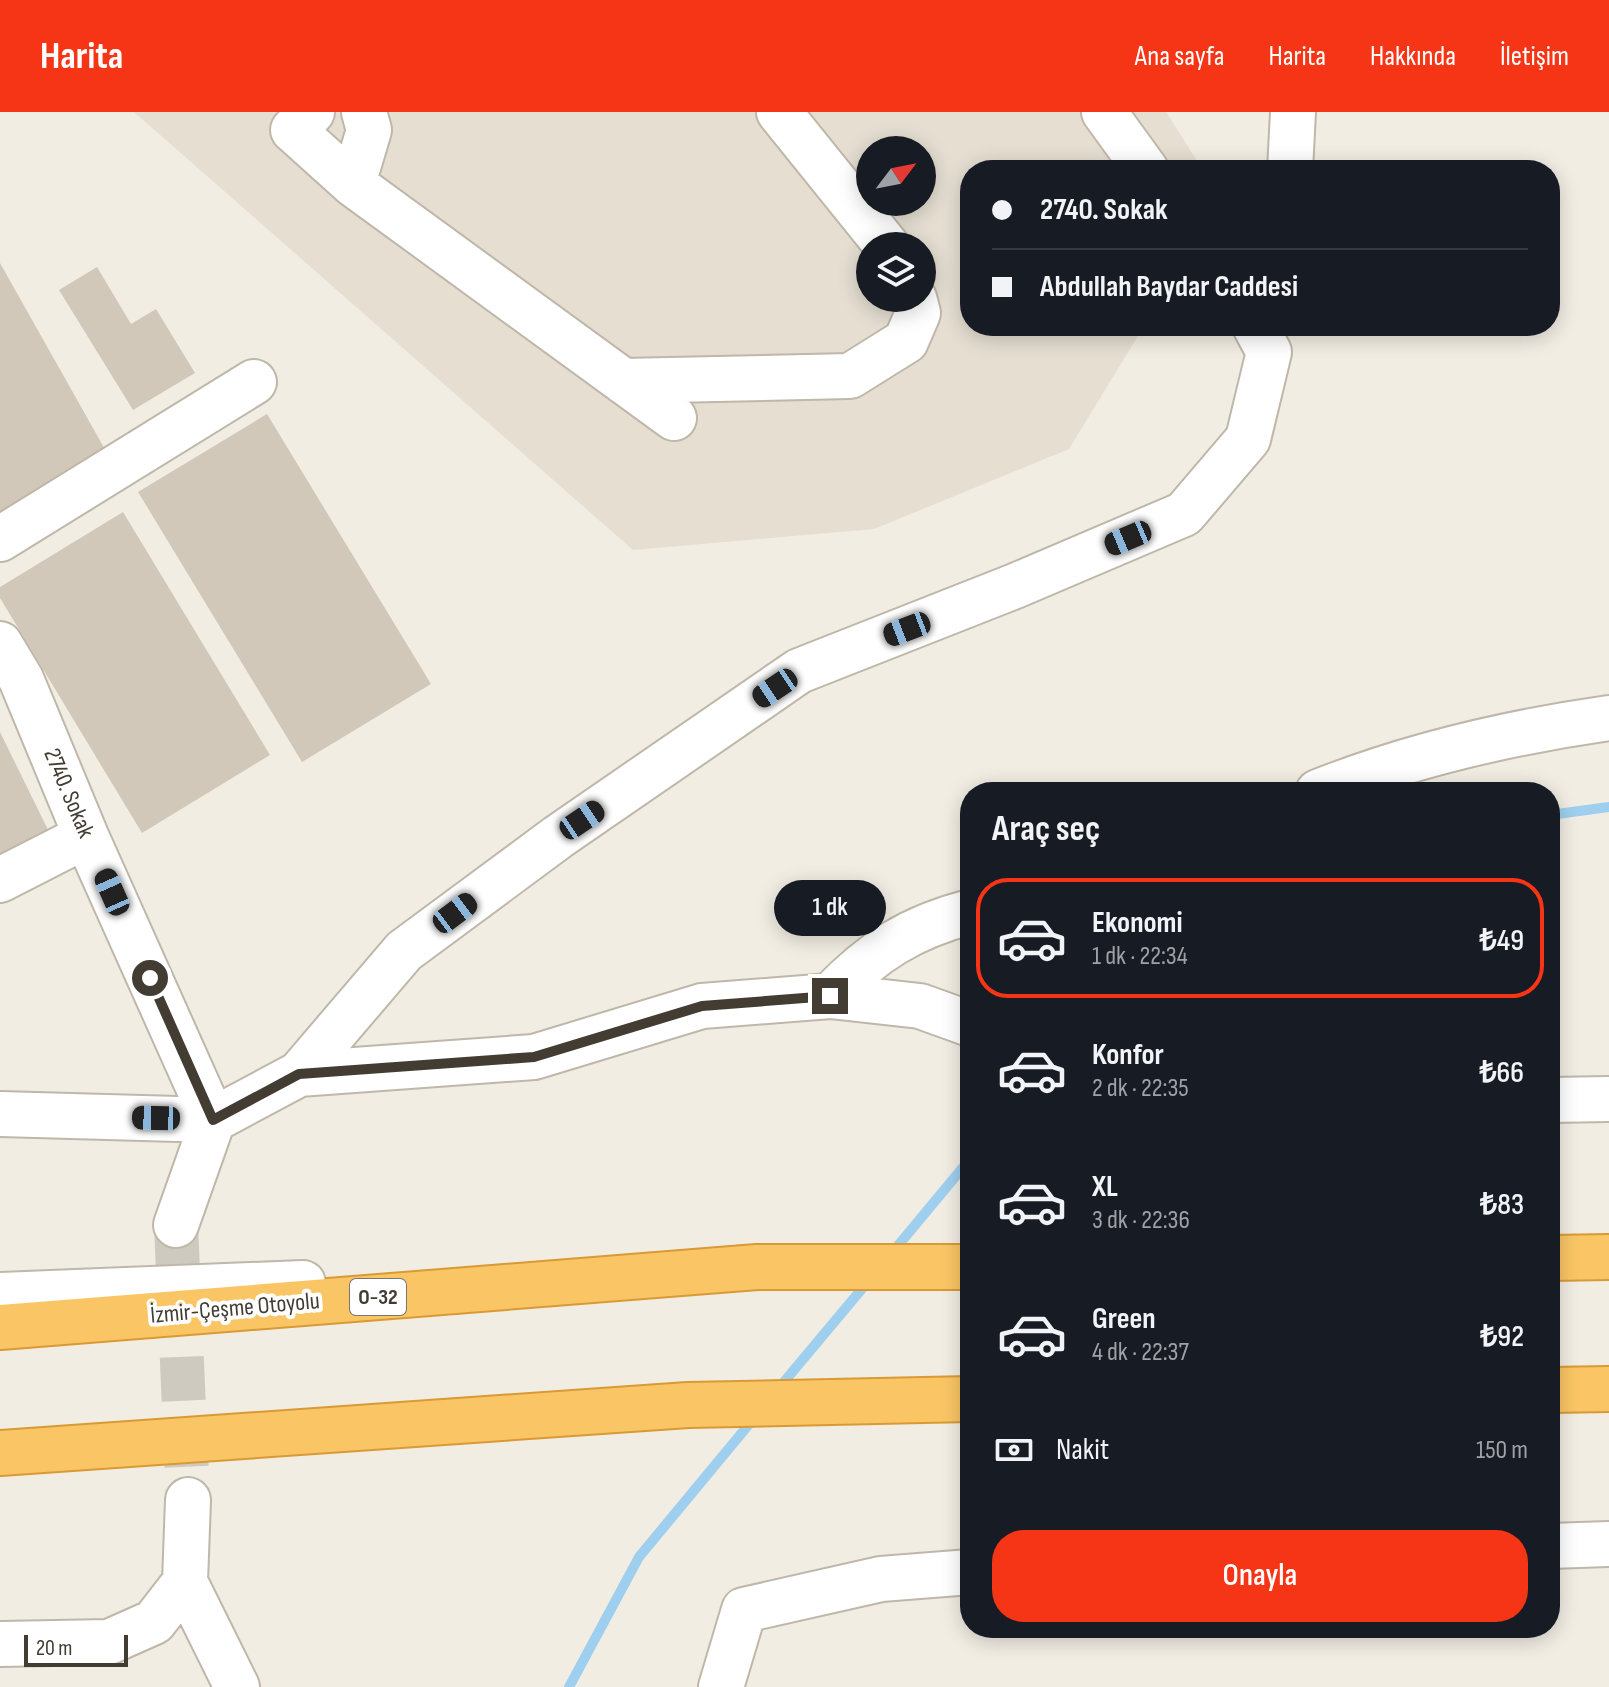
<!DOCTYPE html>
<html lang="tr">
<meta charset="utf-8">
<style>
body{margin:0;font-family:"Sofia Sans Condensed",sans-serif;background:#20242c;color:#f1f3f6;height:100vh;display:flex;flex-direction:column;font-size:30px;white-space:nowrap}
*{box-sizing:border-box;margin:0}
p{font-size:26px;color:#9ea1a6}
.icon{flex:none;width:44px;height:44px;fill:none;stroke:currentColor;stroke-width:2;stroke-linecap:round;stroke-linejoin:round}
.map{position:relative;flex:1;overflow:hidden}
.details{position:absolute;left:960px;top:670px;width:600px;height:856px;display:flex;flex-direction:column;background:#171b24;border-radius:32px;box-shadow:0 4px 20px #0003}
.details>*{flex:none}
.guide{position:absolute;left:960px;top:48px;width:600px;height:176px;border-radius:32px;box-shadow:0 4px 20px #0003;display:grid;align-content:center;height:176px;padding:0 32px;background:#171b24}
.needle{width:52px;rotate:58deg}
.tools{position:absolute;left:856px;top:24px;display:grid;gap:16px}
.tools a{display:grid;place-items:center;width:80px;height:80px;border-radius:50%;background:#171b24;box-shadow:0 4px 20px #0003;font-size:40px}
.scale{position:absolute;left:24px;bottom:20px;width:104px;box-sizing:border-box;padding-left:8px;border:4px solid #423c33;border-top:0;font-size:22px;line-height:28px;white-space:nowrap;color:#423c33;-webkit-text-stroke:6px #fff;paint-order:stroke}
.end{position:absolute;width:36px;height:36px;margin:-18px;border:10px solid #423c33;background:#fff;box-shadow:0 0 0 4px #fff}
.from{border-radius:50%}
.bubble{position:absolute;height:56px;border-radius:28px;background:#171b24;box-shadow:0 4px 20px #0003;font-size:26px;font-weight:600;line-height:56px;text-align:center}
.car{position:absolute;width:24px;height:48px;margin:-24px -12px;border-radius:10px;box-shadow:0 0 6px 2px #0007;background:linear-gradient(#222 24%,#8ab4d8 0 40%,#222 0 76%,#8ab4d8 0 86%,#222 0)}
.guide b{display:flex;align-items:center;gap:28px;height:76px;font-size:30px}
.guide b+b{border-top:2px solid #363941}
.guide i{width:20px;height:20px;background:#f1f3f6}
ul{padding:0;list-style:none}
li{display:flex;align-items:center;gap:24px;height:120px;margin:0 16px 12px;padding:0 16px;border:4px solid transparent;border-radius:32px}
li div{flex:1}
li b{display:block;font-size:30px}
li em{font-style:normal;font-weight:600}
li.current{border-color:#f53516}
li>.icon{width:72px;height:72px;stroke-width:1.5}
h2{padding:0 32px;font-size:36px;line-height:96px}
.pay{display:flex;align-items:center;gap:20px;height:88px;padding:0 32px;font-size:30px}
.pay p{margin-inline-start:auto}
.action{display:flex;gap:16px;margin-top:auto;padding:16px 32px}
.action a{flex:1;height:92px;border-radius:32px;background:#f53516;color:#fff;font-size:32px;font-weight:600;line-height:92px;text-align:center}
header{display:flex;align-items:center;gap:48px;box-sizing:border-box;height:112px;padding:0 40px;background:#f53516;color:#fff}
header strong{font-size:38px}
nav{display:flex;gap:44px;margin-inline-start:auto;font-size:28px}
.map>svg:first-child{display:block}
</style>
<header>
<strong>Harita</strong>
<nav><a>Ana sayfa</a><a>Harita</a><a>Hakkında</a><a>İletişim</a></nav>
</header>
<div class="map">
<svg width="1609" height="1575" viewBox="0 0 1609 1575">
<rect width="100%" height="100%" fill="#f1ede3"/>
<path fill="#e5ded1" fill-rule="evenodd" d="M134,0H1166L1203,58H970V214H1144L1069,337L874,417L633,438ZM870,38H922V90H870ZM870,134H922V186H870Z"/>
<g fill="none" stroke-linecap="round" stroke-linejoin="round">
<path stroke="#9fcfee" stroke-width="10" d="M1550,703L1609,695
M891,1142L970,1047
M778,1277L871,1166
M569,1575L639,1445L755,1305"/>
</g>
<path fill="#d2c8b9" d="M0,151L111,348L0,410Z
M97,155L131,212L156,197L195,261L133,298L59,178Z
M267,302L431,572L302,650L138,380Z
M123,400L270,643L142,721L0,486V475Z
M0,620L55,732L0,759Z"/>
<g fill="none" stroke-linecap="round" stroke-linejoin="round">
<path stroke="#cecac0" stroke-width="44" stroke-dasharray="44 22" stroke-linecap="butt" d="M176,1113L188,1388"/>
<g stroke="#bfb7a9" stroke-width="48">
<path id="minor" d="M312,0L293,18L353,72L369,18L364,0
M779,0L887,134
M1104,0L1146,58
M1290,58L1293,0
M353,72L674,306
M623,269L850,264L906,229L918,201L914,186
M0,427L254,270
M0,532L21,567L86,724L213,1008L176,1113
M1318,680C1411,643 1511,620 1609,606
M0,768L86,724
M830,884C872,840 911,815 970,800
M299,962L404,839L558,725L799,559L1015,474L1184,402L1248,327L1269,240L1255,214
M1550,988L1609,987
M0,1002L213,1008L299,962L534,945L702,894L830,884L920,894L970,912
M0,1183L303,1171
M1550,1434L1609,1432
M185,1470L237,1575
M0,1532L109,1530L154,1510L185,1470L188,1388
M721,1575L744,1498L881,1467L970,1460"/>
</g>
<g stroke="#d99a35" stroke-width="48">
<path id="highway" d="M1550,1146L1609,1145
M0,1215L757,1155H970
M1550,1278L1609,1277
M0,1341L688,1293L970,1287"/>
</g>
<use href="#minor" stroke="#fff" stroke-width="44"/>
<use href="#highway" stroke="#fac665" stroke-width="44"/>
</g>
<g fill="none" stroke-linecap="round" stroke-linejoin="round">
<path stroke="#423c33" stroke-width="10" d="M150,866L213,1008L299,962L534,945L702,894L830,884"/>
</g>
<g text-anchor="middle" dominant-baseline="central" stroke-width="8" stroke-linejoin="round" paint-order="stroke">
<rect fill="#fff" stroke="#7b7670" stroke-width="2" x="350" y="1167" width="56" height="36" rx="6"/>
<g font-size="22" font-weight="bold" fill="#423c33">
<text x="378" y="1185">O-32</text>
</g>
<g font-size="24" fill="#423c33" stroke="#fff">
<text transform="translate(69 681) rotate(67)">2740. Sokak</text>
<text transform="translate(235 1196) rotate(-5)">İzmir-Çeşme Otoyolu</text>
</g>
</g>
</svg>
<div class="tools">
<a><svg class="needle" viewBox="-14 -14 28 28"><path d="M0-13l5 13h-10z" fill="#e53935"/><path d="M0 13l5-13h-10z" fill="#9ea1a6"/></svg></a>
<a><svg class="icon" aria-label="layers" viewBox="0 0 24 24"><path d="M12 4l9 5-9 5-9-5zM3 14l9 5 9-5"/></svg></a>
</div>
<div class="scale">20 m</div>
<i class="end from" style="left:150px;top:866px"></i>
<i class="end" style="left:830px;top:884px"></i>
<div class="bubble" style="left:774px;top:768px;width:112px">1 dk</div>
<i class="car" style="left:1128px;top:426px;rotate:247deg"></i>
<i class="car" style="left:907px;top:517px;rotate:249deg"></i>
<i class="car" style="left:775px;top:576px;rotate:236deg"></i>
<i class="car" style="left:582px;top:708px;rotate:56deg"></i>
<i class="car" style="left:112px;top:780px;rotate:336deg"></i>
<i class="car" style="left:455px;top:801px;rotate:53deg"></i>
<i class="car" style="left:156px;top:1006px;rotate:271deg"></i>
<div class="guide">
<b><i class="from"></i>2740. Sokak</b>
<b><i></i>Abdullah Baydar Caddesi</b>
</div>
<section class="details">
<h2>Araç seç</h2>
<ul>
<li class="current"><svg class="icon" aria-label="car" viewBox="0 0 24 24"><path d="M5 17H2v-5l4-1 3-4h7l3 4 3 1v5h-3M9 17h6M6 11h13"/><circle cx="7" cy="17" r="2"/><circle cx="17" cy="17" r="2"/></svg><div><b>Ekonomi</b><p>1 dk · 22:34</p></div><em>₺49</em></li>
<li><svg class="icon" aria-label="car" viewBox="0 0 24 24"><path d="M5 17H2v-5l4-1 3-4h7l3 4 3 1v5h-3M9 17h6M6 11h13"/><circle cx="7" cy="17" r="2"/><circle cx="17" cy="17" r="2"/></svg><div><b>Konfor</b><p>2 dk · 22:35</p></div><em>₺66</em></li>
<li><svg class="icon" aria-label="car" viewBox="0 0 24 24"><path d="M5 17H2v-5l4-1 3-4h7l3 4 3 1v5h-3M9 17h6M6 11h13"/><circle cx="7" cy="17" r="2"/><circle cx="17" cy="17" r="2"/></svg><div><b>XL</b><p>3 dk · 22:36</p></div><em>₺83</em></li>
<li><svg class="icon" aria-label="car" viewBox="0 0 24 24"><path d="M5 17H2v-5l4-1 3-4h7l3 4 3 1v5h-3M9 17h6M6 11h13"/><circle cx="7" cy="17" r="2"/><circle cx="17" cy="17" r="2"/></svg><div><b>Green</b><p>4 dk · 22:37</p></div><em>₺92</em></li>
</ul>
<div class="pay"><svg class="icon" aria-label="cash" viewBox="0 0 24 24"><path d="M3 7h18v10H3z"/><circle cx="12" cy="12" r="2"/></svg>Nakit<p>150 m</p></div>
<div class="action"><a>Onayla</a></div>
</section>
</div>
